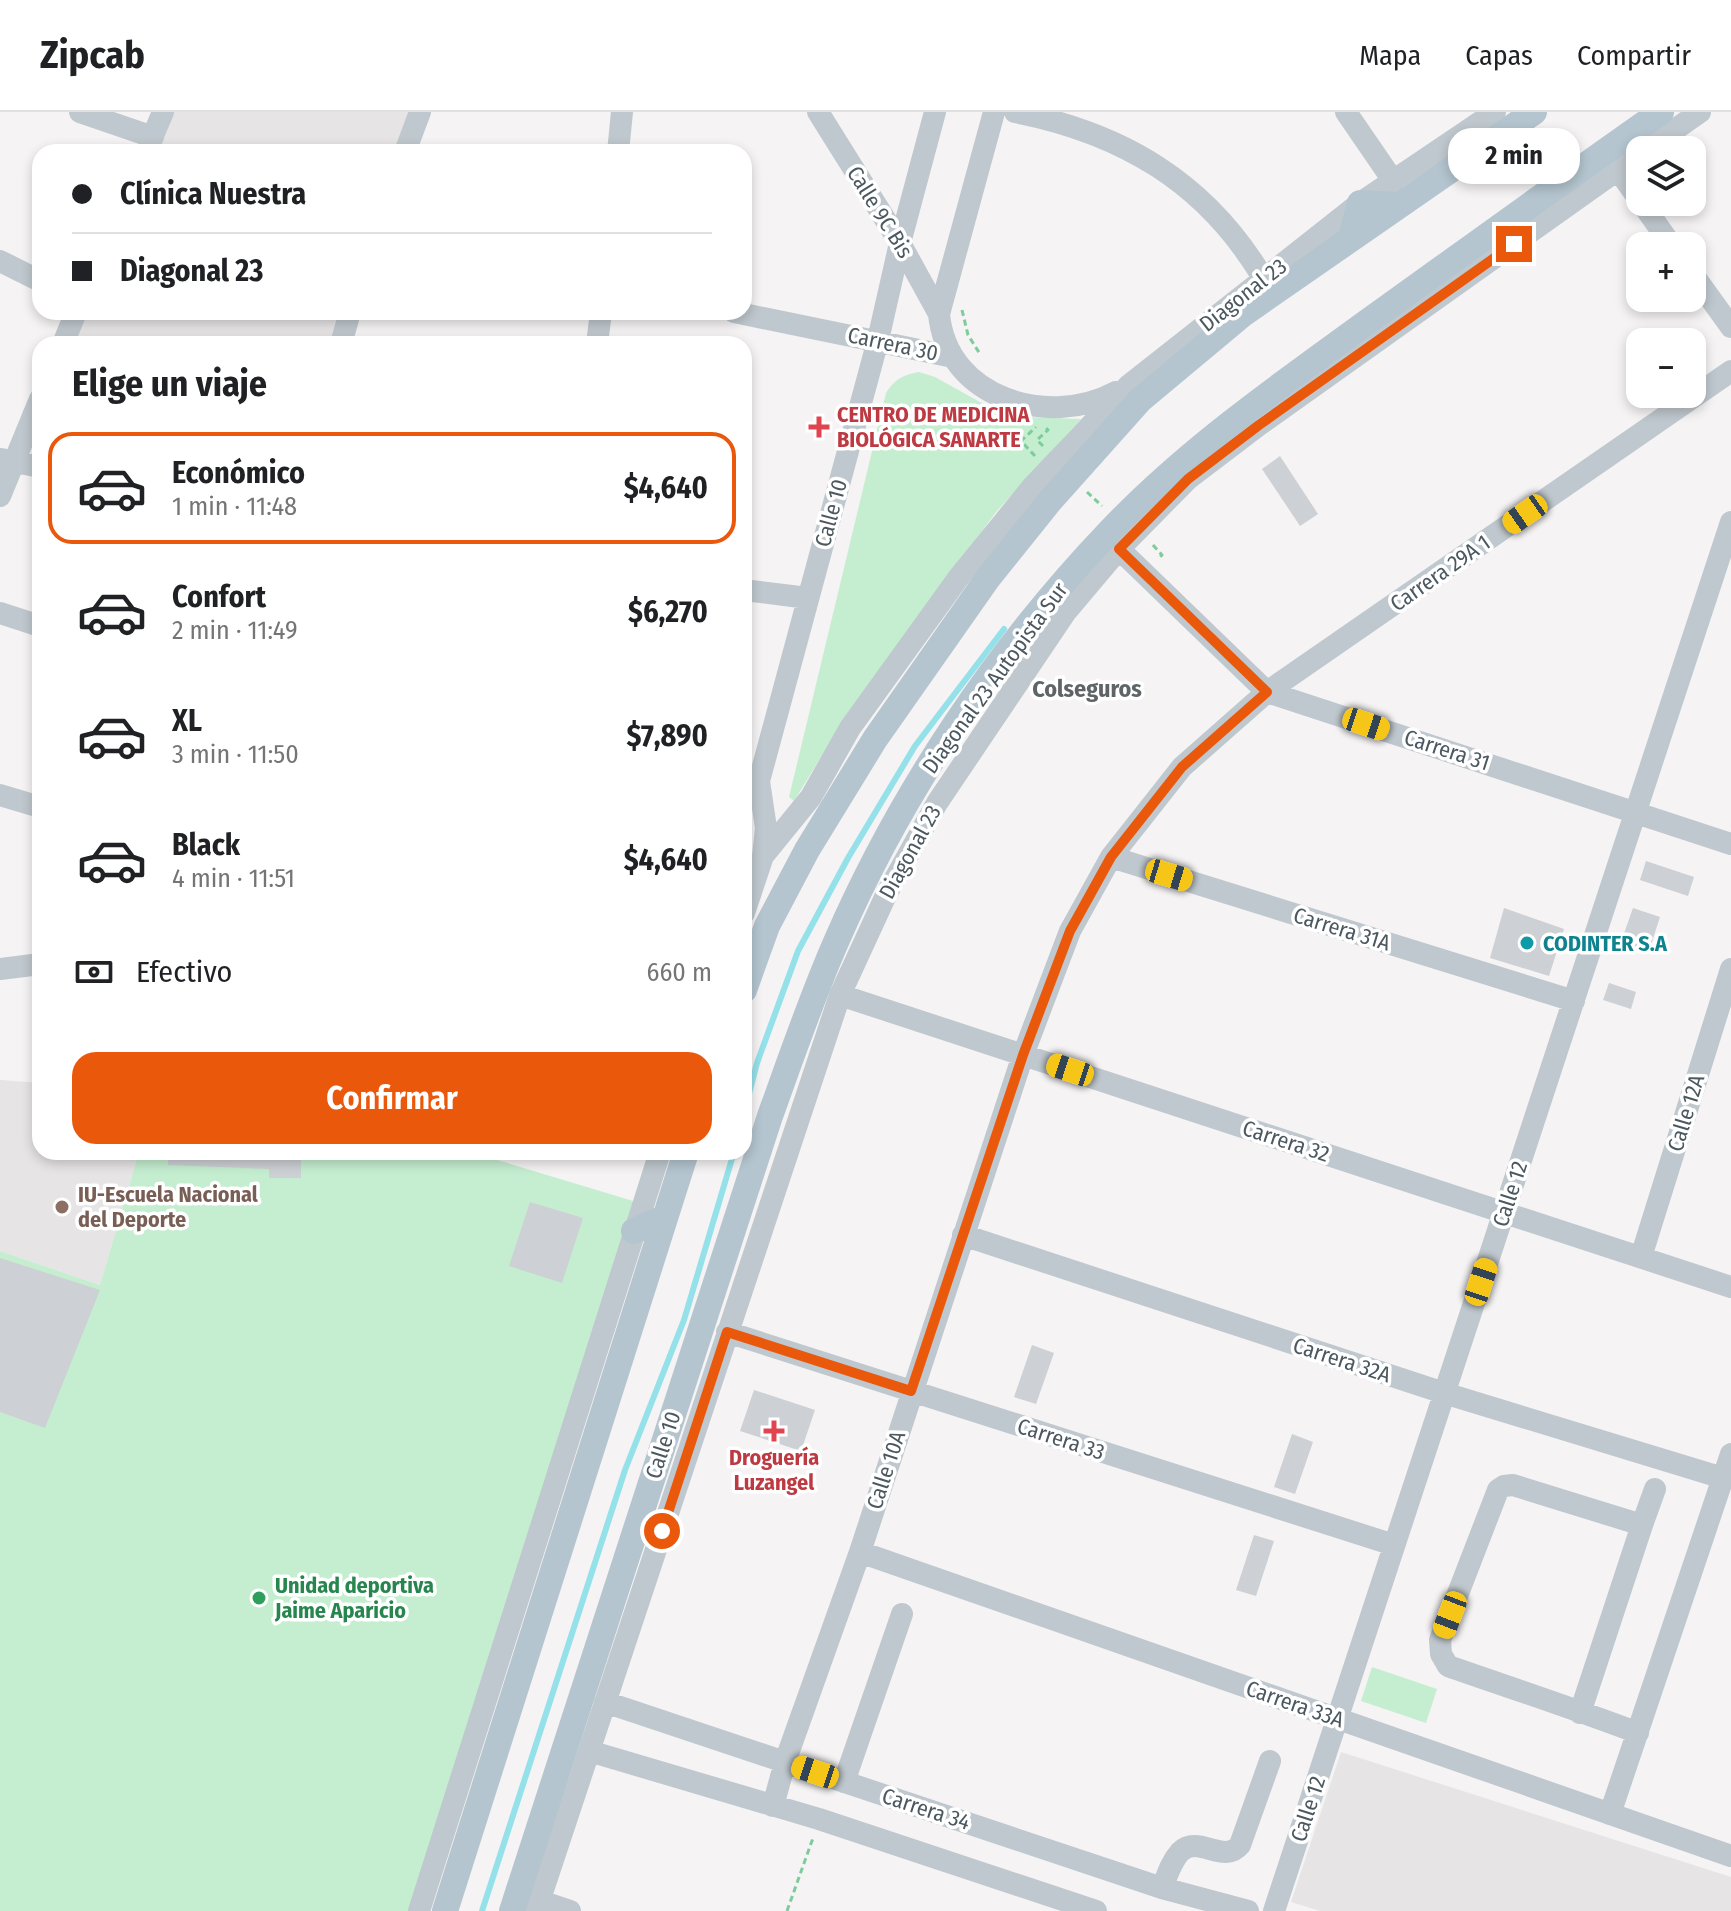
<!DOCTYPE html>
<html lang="es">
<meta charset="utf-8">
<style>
body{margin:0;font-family:"Fira Sans Condensed",sans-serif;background:#f6f6f6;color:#202124;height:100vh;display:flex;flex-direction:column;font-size:30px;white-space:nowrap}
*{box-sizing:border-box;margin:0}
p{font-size:26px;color:#757577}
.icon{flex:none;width:44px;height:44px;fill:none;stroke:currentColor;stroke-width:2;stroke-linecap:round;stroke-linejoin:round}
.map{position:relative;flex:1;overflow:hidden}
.drawer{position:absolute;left:32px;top:224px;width:720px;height:824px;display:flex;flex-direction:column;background:#fff;border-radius:24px;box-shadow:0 4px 12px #0003}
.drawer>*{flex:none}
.banner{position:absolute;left:32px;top:32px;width:720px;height:176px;border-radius:24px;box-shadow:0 4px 12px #0003;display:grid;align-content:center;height:176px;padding:0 40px;background:#fff}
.controls{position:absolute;left:1626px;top:24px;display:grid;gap:16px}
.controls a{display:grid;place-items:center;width:80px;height:80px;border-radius:16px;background:#fff;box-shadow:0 4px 12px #0003;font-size:40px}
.end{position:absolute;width:36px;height:36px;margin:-18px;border:10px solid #ea580c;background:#fff;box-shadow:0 0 0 4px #fff}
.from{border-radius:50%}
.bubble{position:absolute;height:56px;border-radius:24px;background:#fff;box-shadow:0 4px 12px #0003;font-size:26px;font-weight:700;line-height:56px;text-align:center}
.car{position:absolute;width:24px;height:48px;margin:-24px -12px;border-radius:10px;box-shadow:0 0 6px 2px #0007;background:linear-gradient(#f5c518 24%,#345 0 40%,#f5c518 0 76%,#345 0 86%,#f5c518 0)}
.banner b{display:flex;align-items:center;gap:28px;height:76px;font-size:30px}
.banner b+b{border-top:2px solid #e0e0e0}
.banner i{width:20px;height:20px;background:#202124}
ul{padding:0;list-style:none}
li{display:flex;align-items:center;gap:24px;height:112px;margin:0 16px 12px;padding:0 24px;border:4px solid transparent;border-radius:24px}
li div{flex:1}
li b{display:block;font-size:30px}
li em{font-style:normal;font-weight:700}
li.on{border-color:#ea580c}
li>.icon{width:72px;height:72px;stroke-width:1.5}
h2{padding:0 40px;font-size:36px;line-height:96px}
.pay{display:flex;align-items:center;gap:20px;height:88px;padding:0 40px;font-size:30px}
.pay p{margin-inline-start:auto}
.primary-button{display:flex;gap:16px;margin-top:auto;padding:16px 40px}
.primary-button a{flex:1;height:92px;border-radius:24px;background:#ea580c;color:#fff;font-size:32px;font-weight:700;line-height:92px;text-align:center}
header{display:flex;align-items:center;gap:48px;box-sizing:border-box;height:112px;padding:0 40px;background:#fff;border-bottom:2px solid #e0e0e0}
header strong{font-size:38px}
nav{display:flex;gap:44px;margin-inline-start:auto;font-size:28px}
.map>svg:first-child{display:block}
</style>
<header>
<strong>Zipcab</strong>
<nav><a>Mapa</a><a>Capas</a><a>Compartir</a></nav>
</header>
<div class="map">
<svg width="1731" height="1799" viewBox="0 0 1731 1799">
<rect width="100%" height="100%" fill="#f5f3f3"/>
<path fill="#e6e4e4" d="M163,0H420L405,40H146Z
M76,200H350L341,232H63Z
M0,968L40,971V1040H139L100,1173L0,1139Z
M1341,1640L1731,1765V1799H1320L1291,1790Z"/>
<path fill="#c5eed0" d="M919,260L935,265L989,295L1024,305L1081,307L996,400L842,611L794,689L789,685L886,281C895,267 903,263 919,260Z
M139,1040H471L643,1092L419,1799H0V1139L100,1173Z
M1372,1555L1437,1577L1426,1611L1361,1589Z"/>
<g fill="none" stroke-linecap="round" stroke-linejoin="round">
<path stroke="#95e1e9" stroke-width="6" d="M744,1001L757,951L798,839L848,746L915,634L1004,517
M482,1799L625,1358L684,1208L734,1040"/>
</g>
<path fill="#cdd0d4" d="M1280,344L1318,402L1300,414L1262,357Z
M1646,749L1694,765L1688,784L1640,768Z
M1504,796L1564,817L1549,864L1490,846Z
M1633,796L1660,805L1649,839L1621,830Z
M1609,871L1636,880L1631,897L1603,888Z
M168,1040H301V1066H269V1057L168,1053Z
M530,1090L583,1106L562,1171L509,1154Z
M0,1146L100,1178L45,1316L0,1300Z
M1032,1233L1054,1241L1036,1292L1014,1285Z
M754,1278L815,1298L801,1339L740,1319Z
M1292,1322L1313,1330L1295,1382L1274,1375Z
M1254,1423L1274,1429L1256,1484L1236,1478Z"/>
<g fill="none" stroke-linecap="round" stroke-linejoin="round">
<path stroke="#7ecb9c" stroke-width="3" stroke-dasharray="6 4" stroke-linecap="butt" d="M962,198L968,223L980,242
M1043,334L1037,328L1048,318L1044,314
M1035,344L1021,329L1036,315
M1087,380L1102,394
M1153,433L1162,443L1158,447
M787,1799L813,1726"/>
<path stroke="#bfc8ce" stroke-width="22" d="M80,0L153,25
M818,0L900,131L939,202
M994,0L939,202C947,287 1049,316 1116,280
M1015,0C1122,21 1206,70 1263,166
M1346,0L1394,70
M1646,38L1700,0
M146,40L163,0
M405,40L420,0
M618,40L622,0
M1618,58L1640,89
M1641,90L1672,134
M0,149L40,169
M1692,161L1731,215
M734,200L953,245
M63,232L76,200
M341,232L350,200
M597,232L601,200
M1,347L40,355
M0,384L40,287
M1119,437L1267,580L1731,732
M744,478L808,486
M0,501L40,514
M0,683L40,695
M763,744L811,685L850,616L959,465L1033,374L1128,274L1360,91L1495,0
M1111,745L1574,889
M744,801L763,744L766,716L759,669L878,228L900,131L935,0
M0,857L40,852
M840,883L1731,1175
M963,1123L1444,1281L1723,1366
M1641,1145L1731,857
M727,1220L1394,1433
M1642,1413L1655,1377
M860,1440L1731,1744
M605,1590L1162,1776L1248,1799
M1580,1601L1642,1413L1513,1373L1504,1374L1498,1378L1440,1528L1441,1542L1448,1554C1511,1576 1575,1597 1638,1621
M589,1639L819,1707L1096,1799
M844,1670L902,1502
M773,1694L785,1650L860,1440L1023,943L1070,819L1111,745L1182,655L1267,580L1731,259
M1610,1702L1731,1342
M1162,1776C1167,1764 1171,1750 1180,1740C1198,1722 1224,1753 1240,1733L1270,1649
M540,1789L570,1799
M419,1799L660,1040
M536,1799L840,883L887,781L937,691L1065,501L1119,437L1188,367L1259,313L1640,42
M1274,1799L1731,410"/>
<path stroke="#b4c5cf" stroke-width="26" d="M1351,126L1360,91L1397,93
M744,878L767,814L807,738L875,627L988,466L1049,390L1140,288L1243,202L1534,0
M634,1119L664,1106
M445,1799L686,1040
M512,1799L770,1004C791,946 811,887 836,830C901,680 998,536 1111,418C1186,339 1275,277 1363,213C1462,142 1561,70 1661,0"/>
</g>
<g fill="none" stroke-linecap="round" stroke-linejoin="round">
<path stroke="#ea580c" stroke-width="10" d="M662,1419L727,1220L911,1279L1023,943L1070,819L1111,745L1182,655L1267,580L1119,437L1188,367L1259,313L1514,132"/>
</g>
<g fill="#e0444e" stroke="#fff" stroke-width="3">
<path d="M815 303h8v8h8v8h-8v8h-8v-8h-8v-8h8z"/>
<path d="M770 1307h8v8h8v8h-8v8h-8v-8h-8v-8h8z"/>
</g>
<circle fill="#0f9aa8" stroke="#fff" stroke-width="3" cx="1527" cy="831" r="8"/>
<circle fill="#8d6e63" stroke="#fff" stroke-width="3" cx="62" cy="1095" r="8"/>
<circle fill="#2e9e5b" stroke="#fff" stroke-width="3" cx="259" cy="1486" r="8"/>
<g text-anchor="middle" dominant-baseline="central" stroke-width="7" stroke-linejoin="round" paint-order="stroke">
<g font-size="22" fill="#4b585f" stroke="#fff">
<text transform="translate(880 100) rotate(58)">Calle 9C Bis</text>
<text transform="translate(1243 183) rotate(-38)">Diagonal 23</text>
<text transform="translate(893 232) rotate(12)">Carrera 30</text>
<text transform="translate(831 401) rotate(-75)">Calle 10</text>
<text transform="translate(1440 461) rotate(-35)">Carrera 29A 1</text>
<text transform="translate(995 566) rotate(-54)">Diagonal 23 Autopista Sur</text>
<text transform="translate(1447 638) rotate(18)">Carrera 31</text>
<text transform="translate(910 740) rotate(-61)">Diagonal 23</text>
<text transform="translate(1342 817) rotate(17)">Carrera 31A</text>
<text transform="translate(1686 1001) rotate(-73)">Calle 12A</text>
<text transform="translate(1286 1029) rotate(18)">Carrera 32</text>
<text transform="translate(1510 1082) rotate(-72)">Calle 12</text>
<text transform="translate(1342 1248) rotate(18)">Carrera 32A</text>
<text transform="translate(1061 1327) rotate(18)">Carrera 33</text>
<text transform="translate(663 1333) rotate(-72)">Calle 10</text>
<text transform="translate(886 1358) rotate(-72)">Calle 10A</text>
<text transform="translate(1295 1592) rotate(19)">Carrera 33A</text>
<text transform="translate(926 1697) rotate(18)">Carrera 34</text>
<text transform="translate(1308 1697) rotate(-72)">Calle 12</text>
</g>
<g font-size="22" font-weight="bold" fill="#be3a42" stroke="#fff" text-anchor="start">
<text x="837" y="302">CENTRO DE MEDICINA<tspan x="837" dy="25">BIOLÓGICA SANARTE</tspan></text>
<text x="774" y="1345" text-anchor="middle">Droguería<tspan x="774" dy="25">Luzangel</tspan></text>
</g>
<g font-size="22" font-weight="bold" fill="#0d838f" stroke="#fff" text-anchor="start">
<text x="1543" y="831">CODINTER S.A</text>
</g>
<g font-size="22" font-weight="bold" fill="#785e54" stroke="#fff" text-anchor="start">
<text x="78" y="1082">IU-Escuela Nacional<tspan x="78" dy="25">del Deporte</tspan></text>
</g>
<g font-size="22" font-weight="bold" fill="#27864d" stroke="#fff" text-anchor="start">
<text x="275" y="1473">Unidad deportiva<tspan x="275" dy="25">Jaime Aparicio</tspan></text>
</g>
<g font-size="24" font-weight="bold" fill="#5f6467" stroke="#fff">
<text x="1087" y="577">Colseguros</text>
</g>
</g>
</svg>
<div class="controls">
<a><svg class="icon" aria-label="layers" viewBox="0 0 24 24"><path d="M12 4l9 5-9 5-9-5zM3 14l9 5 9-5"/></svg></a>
<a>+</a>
<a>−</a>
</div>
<i class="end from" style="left:662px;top:1419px"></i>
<i class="end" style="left:1514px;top:132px"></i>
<div class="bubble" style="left:1448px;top:16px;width:132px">2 min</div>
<i class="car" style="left:1525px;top:402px;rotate:235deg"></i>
<i class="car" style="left:1366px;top:612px;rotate:108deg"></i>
<i class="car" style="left:1169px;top:763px;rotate:107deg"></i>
<i class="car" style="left:1070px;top:958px;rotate:288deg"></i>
<i class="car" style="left:1481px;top:1170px;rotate:18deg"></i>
<i class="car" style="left:1450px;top:1503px;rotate:201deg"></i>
<i class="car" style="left:815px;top:1660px;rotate:288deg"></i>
<div class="banner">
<b><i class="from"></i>Clínica Nuestra</b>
<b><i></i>Diagonal 23</b>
</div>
<section class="drawer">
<h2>Elige un viaje</h2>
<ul>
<li class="on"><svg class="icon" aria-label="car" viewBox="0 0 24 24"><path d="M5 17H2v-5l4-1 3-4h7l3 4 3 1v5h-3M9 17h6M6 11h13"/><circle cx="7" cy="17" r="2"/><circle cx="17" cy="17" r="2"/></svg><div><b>Económico</b><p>1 min · 11:48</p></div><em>$4,640</em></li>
<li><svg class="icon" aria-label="car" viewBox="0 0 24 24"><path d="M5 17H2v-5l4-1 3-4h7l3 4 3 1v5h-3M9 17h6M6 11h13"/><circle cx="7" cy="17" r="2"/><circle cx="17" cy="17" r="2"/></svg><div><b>Confort</b><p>2 min · 11:49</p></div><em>$6,270</em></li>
<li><svg class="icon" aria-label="car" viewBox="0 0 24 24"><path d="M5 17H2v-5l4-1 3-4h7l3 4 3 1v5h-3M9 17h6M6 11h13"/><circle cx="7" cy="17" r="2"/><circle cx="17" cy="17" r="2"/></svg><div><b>XL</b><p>3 min · 11:50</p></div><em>$7,890</em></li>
<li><svg class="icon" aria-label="car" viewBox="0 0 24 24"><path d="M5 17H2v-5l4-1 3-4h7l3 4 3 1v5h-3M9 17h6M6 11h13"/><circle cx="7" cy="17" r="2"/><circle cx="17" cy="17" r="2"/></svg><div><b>Black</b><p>4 min · 11:51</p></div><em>$4,640</em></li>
</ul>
<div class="pay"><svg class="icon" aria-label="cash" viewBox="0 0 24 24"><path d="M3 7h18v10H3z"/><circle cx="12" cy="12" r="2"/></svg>Efectivo<p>660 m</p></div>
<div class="primary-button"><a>Confirmar</a></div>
</section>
</div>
